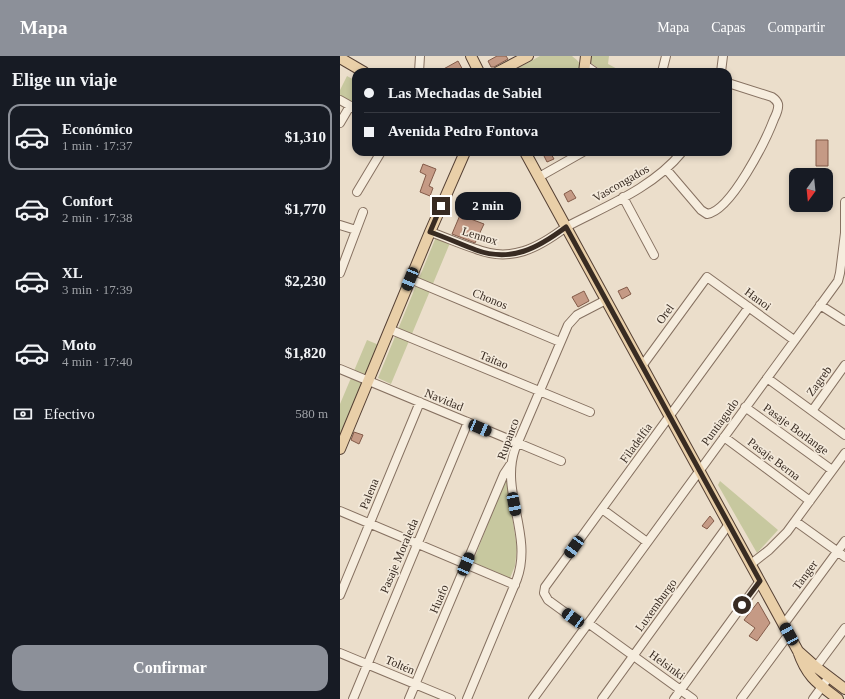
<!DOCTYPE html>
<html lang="es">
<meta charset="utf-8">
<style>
body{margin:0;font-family:Georgia,serif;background:#242831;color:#f1f3f6;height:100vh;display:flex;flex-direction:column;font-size:15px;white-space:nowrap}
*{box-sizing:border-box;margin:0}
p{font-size:13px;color:#9ea1a6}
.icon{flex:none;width:22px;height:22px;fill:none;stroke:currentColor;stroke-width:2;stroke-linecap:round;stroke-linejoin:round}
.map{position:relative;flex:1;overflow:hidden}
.side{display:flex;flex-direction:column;background:#171b24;width:340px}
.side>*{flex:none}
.guide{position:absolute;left:12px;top:12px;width:380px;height:88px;border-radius:12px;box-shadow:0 2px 6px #0003;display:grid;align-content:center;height:88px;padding:0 12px;background:#171b24}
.needle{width:26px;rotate:195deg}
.tools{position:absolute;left:449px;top:112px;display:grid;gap:8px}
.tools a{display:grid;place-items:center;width:44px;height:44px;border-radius:8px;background:#171b24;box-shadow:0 2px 6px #0003;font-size:20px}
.end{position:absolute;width:18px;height:18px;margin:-9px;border:5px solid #382b22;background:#fff;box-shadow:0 0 0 2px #fff}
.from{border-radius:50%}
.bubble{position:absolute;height:28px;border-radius:12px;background:#171b24;box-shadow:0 2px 6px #0003;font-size:13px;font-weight:700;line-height:28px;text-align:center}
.car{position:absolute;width:12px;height:24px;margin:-12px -6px;border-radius:5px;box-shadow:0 0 3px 1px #0007;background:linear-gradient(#222 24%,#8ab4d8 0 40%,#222 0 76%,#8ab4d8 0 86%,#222 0)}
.guide b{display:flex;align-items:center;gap:14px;height:38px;font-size:15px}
.guide b+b{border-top:1px solid #363941}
.guide i{width:10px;height:10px;background:#f1f3f6}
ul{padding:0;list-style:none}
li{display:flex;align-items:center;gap:12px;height:66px;margin:0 8px 6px;padding:0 4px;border:2px solid transparent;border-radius:12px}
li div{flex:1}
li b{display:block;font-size:15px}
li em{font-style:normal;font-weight:700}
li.active{border-color:#8c9099}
li>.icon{width:36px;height:36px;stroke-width:1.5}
h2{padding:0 12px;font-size:18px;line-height:48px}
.pay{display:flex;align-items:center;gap:10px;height:44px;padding:0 12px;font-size:15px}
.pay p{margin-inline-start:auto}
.action{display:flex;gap:8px;margin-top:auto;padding:8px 12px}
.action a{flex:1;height:46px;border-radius:12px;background:#8c9099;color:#fff;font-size:16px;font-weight:700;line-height:46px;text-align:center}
header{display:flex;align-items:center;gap:24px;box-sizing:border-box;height:56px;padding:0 20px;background:#8c9099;color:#fff}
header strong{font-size:19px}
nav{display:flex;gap:22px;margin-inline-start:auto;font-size:14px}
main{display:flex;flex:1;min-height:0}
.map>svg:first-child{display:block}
</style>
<header>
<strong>Mapa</strong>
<nav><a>Mapa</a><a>Capas</a><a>Compartir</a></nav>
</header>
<main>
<section class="side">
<h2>Elige un viaje</h2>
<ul>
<li class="active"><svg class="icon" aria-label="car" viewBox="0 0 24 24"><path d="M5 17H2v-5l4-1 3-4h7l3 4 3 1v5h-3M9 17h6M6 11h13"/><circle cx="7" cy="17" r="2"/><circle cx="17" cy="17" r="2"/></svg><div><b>Económico</b><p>1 min · 17:37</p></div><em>$1,310</em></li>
<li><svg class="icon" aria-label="car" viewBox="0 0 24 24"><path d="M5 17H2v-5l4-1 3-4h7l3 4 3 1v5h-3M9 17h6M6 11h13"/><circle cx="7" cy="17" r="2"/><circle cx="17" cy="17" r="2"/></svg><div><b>Confort</b><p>2 min · 17:38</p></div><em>$1,770</em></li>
<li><svg class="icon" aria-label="car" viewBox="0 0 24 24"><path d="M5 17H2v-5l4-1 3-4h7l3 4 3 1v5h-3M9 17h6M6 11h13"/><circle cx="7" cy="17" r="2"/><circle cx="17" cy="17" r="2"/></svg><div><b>XL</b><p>3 min · 17:39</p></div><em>$2,230</em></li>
<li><svg class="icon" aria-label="car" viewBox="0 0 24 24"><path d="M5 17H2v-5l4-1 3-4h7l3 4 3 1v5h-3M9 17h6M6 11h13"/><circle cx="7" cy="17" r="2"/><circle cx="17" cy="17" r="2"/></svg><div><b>Moto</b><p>4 min · 17:40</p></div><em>$1,820</em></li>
</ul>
<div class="pay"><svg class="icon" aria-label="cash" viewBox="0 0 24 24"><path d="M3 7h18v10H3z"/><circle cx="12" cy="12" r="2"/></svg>Efectivo<p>580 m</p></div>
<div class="action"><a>Confirmar</a></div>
</section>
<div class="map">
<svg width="505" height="643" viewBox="0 0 505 643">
<rect width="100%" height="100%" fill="#ebdecb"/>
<path fill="#c7c89f" d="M200,0H232C238,5 243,8 240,16H171Z
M252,0H269L268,8L283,16H264L251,7Z
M7,20L16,25V49L0,40V34Z
M96,181L110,187L51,328L38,322Z
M27,284L39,289L0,383V348Z
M166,421L177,492L175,510L170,522L133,506Z
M380,425L438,474L417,497L378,429Z"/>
<path fill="#c59a85" stroke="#835b49" d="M157,0H166L168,3L154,11H151L148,5Z
M118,5L124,16H98L109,10Z
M476,84H488V110H476Z
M202,96H210L214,103L207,106Z
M83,108L96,113L89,130L93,132L90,140L80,136L86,119L80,116Z
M231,134L236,142L228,146L224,138Z
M120,159L144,168L135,187L112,178Z
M287,231L291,238L282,243L278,235Z
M244,235L249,245L238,251L232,241Z
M14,376L23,379L19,388L11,384Z
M370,460L374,465L367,473L362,470Z
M418,546L430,567L417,585L409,580L415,572L404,564Z"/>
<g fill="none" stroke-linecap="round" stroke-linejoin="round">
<g stroke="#867161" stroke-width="10">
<path id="minor" d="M245,9L255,16
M79,16L80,0
M322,16L326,0
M381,16L383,0
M0,44L16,53
M0,67L10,50
M326,113L361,154L367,158C391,155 426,84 434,63C436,59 439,53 438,48C437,45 435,43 432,41L388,27
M199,121L243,96
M17,136L41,96
M283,141L314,199
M0,169L16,174
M90,176C105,181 120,188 136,193C171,207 198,192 226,171C266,150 313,132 342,96
M0,217L23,156
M70,223L220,286
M480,249L505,265
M49,273L250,356
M302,310L367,221L454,284
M0,313L221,405
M427,322L505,379
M405,351L492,414
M472,355L505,309
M384,381L470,445
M262,453L307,486
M0,455L175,529
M455,465L505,501
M411,508L429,494L447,476L505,397
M0,539L80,346
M248,567L353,643
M444,568L505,485
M245,571L208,544L204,537L205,531L409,251
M0,597L111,643
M476,611L505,572
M13,643L128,366
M69,643L164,418L170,409
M127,643L177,523C193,479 160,436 175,393L228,269L237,259L266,244
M193,643L498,225L500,217L505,177V146
M262,643L389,468
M334,643L420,525
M401,643L449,578
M473,643L489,621"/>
</g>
<g stroke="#554034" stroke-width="12">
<path id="major" d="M131,0L139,16
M0,2L24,16
M158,16L188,0
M244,16L246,0
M185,96L458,595C467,621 477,627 498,643
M0,393L90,176L125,96
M458,595L476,611L505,633"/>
</g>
<use href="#minor" stroke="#f6edde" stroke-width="8"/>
<use href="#major" stroke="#e9cfa8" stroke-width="10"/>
</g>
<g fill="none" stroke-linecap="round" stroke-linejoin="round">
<path stroke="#382b22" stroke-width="5" d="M101,150L90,176C105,181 120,188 136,194C171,207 198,192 226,171L420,525L402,549"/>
</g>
<g text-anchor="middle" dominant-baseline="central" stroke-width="3.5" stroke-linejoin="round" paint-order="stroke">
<g font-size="12" fill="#382b22" stroke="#f3e9da">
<text transform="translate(281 127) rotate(-30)">Vascongados</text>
<text transform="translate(140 180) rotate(17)">Lennox</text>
<text transform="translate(150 243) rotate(22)">Chonos</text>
<text transform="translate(418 243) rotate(36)">Hanoi</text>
<text transform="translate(325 258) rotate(-54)">Orel</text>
<text transform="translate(154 304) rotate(22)">Taitao</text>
<text transform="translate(479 325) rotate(-54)">Zagreb</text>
<text transform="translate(104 344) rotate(22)">Navidad</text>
<text transform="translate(380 366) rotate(-54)">Puntiagudo</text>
<text transform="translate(456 373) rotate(36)">Pasaje Borlange</text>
<text transform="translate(168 383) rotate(-70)">Rupanco</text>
<text transform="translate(296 387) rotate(-54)">Filadelfia</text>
<text transform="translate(434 403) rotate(37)">Pasaje Berna</text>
<text transform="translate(29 438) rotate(-68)">Palena</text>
<text transform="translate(59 500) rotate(-67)">Pasaje Moraleda</text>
<text transform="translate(465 519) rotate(-54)">Tanger</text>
<text transform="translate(99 543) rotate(-67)">Huafo</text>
<text transform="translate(316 549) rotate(-54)">Luxemburgo</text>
<text transform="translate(60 609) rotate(23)">Toltén</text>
<text transform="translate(327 609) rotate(36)">Helsinki</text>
</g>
</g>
</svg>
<div class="tools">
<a><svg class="needle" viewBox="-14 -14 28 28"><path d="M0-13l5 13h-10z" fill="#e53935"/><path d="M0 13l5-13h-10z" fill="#9ea1a6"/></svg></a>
</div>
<i class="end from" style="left:402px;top:549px"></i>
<i class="end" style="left:101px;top:150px"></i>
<div class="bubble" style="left:115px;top:136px;width:66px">2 min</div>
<i class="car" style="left:70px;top:223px;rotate:202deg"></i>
<i class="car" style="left:140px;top:372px;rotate:113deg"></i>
<i class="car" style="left:174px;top:448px;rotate:169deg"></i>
<i class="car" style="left:234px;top:491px;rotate:216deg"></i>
<i class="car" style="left:126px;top:508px;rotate:23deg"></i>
<i class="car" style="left:233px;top:562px;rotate:306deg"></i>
<i class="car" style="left:449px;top:578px;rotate:331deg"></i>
<div class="guide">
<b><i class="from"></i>Las Mechadas de Sabiel</b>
<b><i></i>Avenida Pedro Fontova</b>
</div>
</div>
</main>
